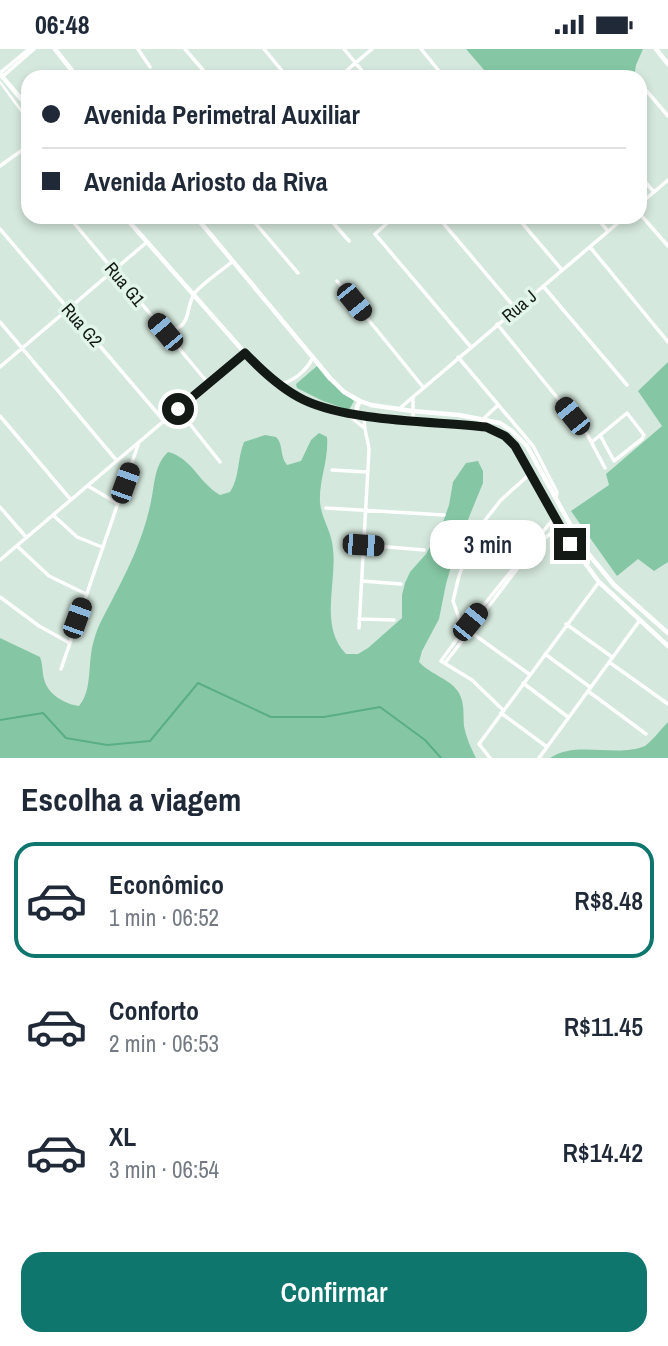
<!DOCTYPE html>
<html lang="pt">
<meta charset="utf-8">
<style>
body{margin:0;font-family:"Archivo Narrow",sans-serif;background:#f2f2f3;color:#1f2937;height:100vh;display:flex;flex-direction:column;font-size:26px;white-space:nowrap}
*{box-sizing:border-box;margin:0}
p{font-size:23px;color:#747a83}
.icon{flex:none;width:38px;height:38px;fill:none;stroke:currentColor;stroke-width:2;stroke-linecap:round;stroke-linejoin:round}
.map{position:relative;height:709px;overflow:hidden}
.details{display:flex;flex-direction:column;background:#fff;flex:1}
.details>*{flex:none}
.guide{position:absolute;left:21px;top:21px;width:626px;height:154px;border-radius:21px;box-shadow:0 4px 10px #0003;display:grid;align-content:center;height:154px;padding:0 21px;background:#fff}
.end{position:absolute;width:32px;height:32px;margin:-16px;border:9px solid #131a16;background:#fff;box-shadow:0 0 0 4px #fff}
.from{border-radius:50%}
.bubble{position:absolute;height:49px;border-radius:21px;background:#fff;box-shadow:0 4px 10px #0003;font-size:23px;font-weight:600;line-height:49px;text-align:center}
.car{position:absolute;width:21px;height:42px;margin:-21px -10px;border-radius:9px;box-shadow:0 0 5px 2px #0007;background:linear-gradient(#222 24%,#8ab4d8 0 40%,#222 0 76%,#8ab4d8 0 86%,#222 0)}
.guide b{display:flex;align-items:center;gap:24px;height:66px;font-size:26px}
.guide b+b{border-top:2px solid #e0e1e3}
.guide i{width:18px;height:18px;background:#1f2937}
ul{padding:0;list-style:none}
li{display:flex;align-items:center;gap:21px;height:116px;margin:0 14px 10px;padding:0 7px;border:4px solid transparent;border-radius:21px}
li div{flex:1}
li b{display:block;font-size:26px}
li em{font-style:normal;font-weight:600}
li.current{border-color:#0f766e}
li>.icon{width:63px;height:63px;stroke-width:1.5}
h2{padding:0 21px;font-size:32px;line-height:84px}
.cta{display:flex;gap:14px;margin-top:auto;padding:14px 21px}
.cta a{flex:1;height:80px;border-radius:21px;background:#0f766e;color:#fff;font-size:28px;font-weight:600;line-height:80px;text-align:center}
.status{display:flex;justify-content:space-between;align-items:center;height:49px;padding:0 35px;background:#fff;direction:ltr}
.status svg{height:19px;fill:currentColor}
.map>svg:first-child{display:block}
</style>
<div class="status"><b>06:48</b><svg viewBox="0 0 49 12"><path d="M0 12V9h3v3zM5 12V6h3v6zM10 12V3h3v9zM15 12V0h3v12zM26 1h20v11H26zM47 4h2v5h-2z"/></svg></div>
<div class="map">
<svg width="668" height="709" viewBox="0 0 668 709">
<rect width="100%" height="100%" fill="#d5e8dd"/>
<path fill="#85c7a5" d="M466,0H643L636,16L634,28H495L485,22Z
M668,313V513L654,522L638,510L617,527L571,462L609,436L606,425L662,377L638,342Z
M317,317L328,331L354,352L349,361L323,352L297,339L296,335Z
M319,384L327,388C329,410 319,431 320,453C321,469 332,483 333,500C337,534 319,577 346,605H358L368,599L402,569V546L405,534L410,523L426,505L441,479L449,456L453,433L466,414L478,412L483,422V434L456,500L446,535L439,570L422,602L419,613C431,626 451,630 459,644C465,655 463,666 464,677C466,688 471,699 476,709H0V589L40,608C43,616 42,622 44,630C48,646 65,655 79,657C93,641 87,613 94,591C98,575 107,562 114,547C129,519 143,489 150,457C155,438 153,417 168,403C192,409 199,434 220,446L230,443C240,428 237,410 244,393L265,386L276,388C284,396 279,406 287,416L301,412L311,391Z
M668,673V709H550C576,691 616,709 645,697C654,690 661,680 668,673Z"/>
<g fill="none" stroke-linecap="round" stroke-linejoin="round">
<path stroke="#5aae86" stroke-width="2" d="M0,671L43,664L66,689L107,696L150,692L198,634L271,668H324L380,658L425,691L441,709"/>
<path stroke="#fff" stroke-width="2.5" d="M0,33L28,71"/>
<path stroke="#fff" stroke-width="3.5" d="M138,0L150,18
M185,0L209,28
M264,0L287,28
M344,0L367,28
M421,0L444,28
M0,24L29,0
M2,28L34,0
M339,28L372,0
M645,40L668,67
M0,117L28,97
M640,127L654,143
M640,155L668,131
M640,165L668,197
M69,168L208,334
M250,168L298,224
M328,168L349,192
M394,168L375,185L470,297
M438,168L516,260
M517,168L562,221
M596,168L608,182
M0,180L164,372
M590,198L668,293
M337,232L423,338
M543,237L627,336
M0,273L117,412
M497,275L587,385L605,419
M165,283C194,278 184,262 194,245C199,237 225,219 233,212
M458,308L533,397L557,443L556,450
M0,318L147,193
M278,334C291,336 308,320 313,308
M400,359L625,168
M178,360L220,413
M347,365L363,378
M0,367L71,451
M413,371V349
M476,377L497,357
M592,393L627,364L644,386L642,390L614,412L600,386
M332,421L367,423
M88,437L117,454
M0,458L26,488
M326,459L444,466
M53,466L77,488L102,498
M364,496L424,501
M17,497L49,527L86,545
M0,511L244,304
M362,532L401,535
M0,548L39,577L68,593
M359,570L394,571
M460,573L468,571L472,575L473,581L470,586L463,587L458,583L459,569L453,552L459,527L475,484L501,451L531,424
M470,573L554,469
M566,575L612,608
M473,578L536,495L553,483L565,486
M359,579L369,401C368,388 362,378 365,366
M472,584L529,625
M460,586L441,612L472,631L503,661
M545,605L590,638
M609,613L668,655
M445,614L465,588
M61,620L139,393
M523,634L568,668
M588,642L646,685
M501,664L547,698
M490,709L479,695L599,533
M539,709L640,571"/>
<path stroke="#fff" stroke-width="4.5" d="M55,0L77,28
M656,0L668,15
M0,25L28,58
M125,168L245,304C262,322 281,340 304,351C352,373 433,372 486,378L505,387L515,397L565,487L599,533L668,597
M196,168L330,329L344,343L360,352L371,356L412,362L459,366L500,374L512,382L527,397L582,497L614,536L668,584
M357,366V358L360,352"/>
</g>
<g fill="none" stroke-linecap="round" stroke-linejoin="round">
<path stroke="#131a16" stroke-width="9" d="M178,360L245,304C262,322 281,340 304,351C351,373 433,372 486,378L505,387L515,397L570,495"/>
</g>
<g text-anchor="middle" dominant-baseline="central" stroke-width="7" stroke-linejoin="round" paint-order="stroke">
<g font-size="18" fill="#131a16" stroke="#e2f5ea">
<text transform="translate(125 235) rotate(50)">Rua G1</text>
<text transform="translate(519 257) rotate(-40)">Rua J</text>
<text transform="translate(82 276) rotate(49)">Rua G2</text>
</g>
</g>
</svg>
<i class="end from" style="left:178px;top:360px"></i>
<i class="end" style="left:570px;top:495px"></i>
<div class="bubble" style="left:430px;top:471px;width:116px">3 min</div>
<i class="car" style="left:354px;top:253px;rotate:141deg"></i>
<i class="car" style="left:165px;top:283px;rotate:320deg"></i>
<i class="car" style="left:572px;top:367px;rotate:321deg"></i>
<i class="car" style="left:125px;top:434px;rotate:20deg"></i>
<i class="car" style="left:363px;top:496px;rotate:94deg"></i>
<i class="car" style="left:77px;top:569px;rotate:20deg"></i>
<i class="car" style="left:470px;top:573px;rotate:39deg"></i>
<div class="guide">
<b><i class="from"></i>Avenida Perimetral Auxiliar</b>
<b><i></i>Avenida Ariosto da Riva</b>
</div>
</div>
<section class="details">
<h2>Escolha a viagem</h2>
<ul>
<li class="current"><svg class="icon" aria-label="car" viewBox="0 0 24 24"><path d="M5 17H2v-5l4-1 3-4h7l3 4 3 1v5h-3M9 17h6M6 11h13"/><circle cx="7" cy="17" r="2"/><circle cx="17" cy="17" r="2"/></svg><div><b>Econômico</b><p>1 min · 06:52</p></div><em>R$8.48</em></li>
<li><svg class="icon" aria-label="car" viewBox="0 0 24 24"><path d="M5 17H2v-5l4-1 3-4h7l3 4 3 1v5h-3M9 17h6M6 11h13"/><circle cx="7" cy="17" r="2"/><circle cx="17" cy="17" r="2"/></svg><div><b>Conforto</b><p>2 min · 06:53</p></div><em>R$11.45</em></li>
<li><svg class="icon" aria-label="car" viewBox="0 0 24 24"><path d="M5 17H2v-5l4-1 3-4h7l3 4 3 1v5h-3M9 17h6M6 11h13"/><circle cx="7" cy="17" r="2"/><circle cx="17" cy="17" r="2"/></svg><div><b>XL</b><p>3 min · 06:54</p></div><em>R$14.42</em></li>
</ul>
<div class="cta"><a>Confirmar</a></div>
</section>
